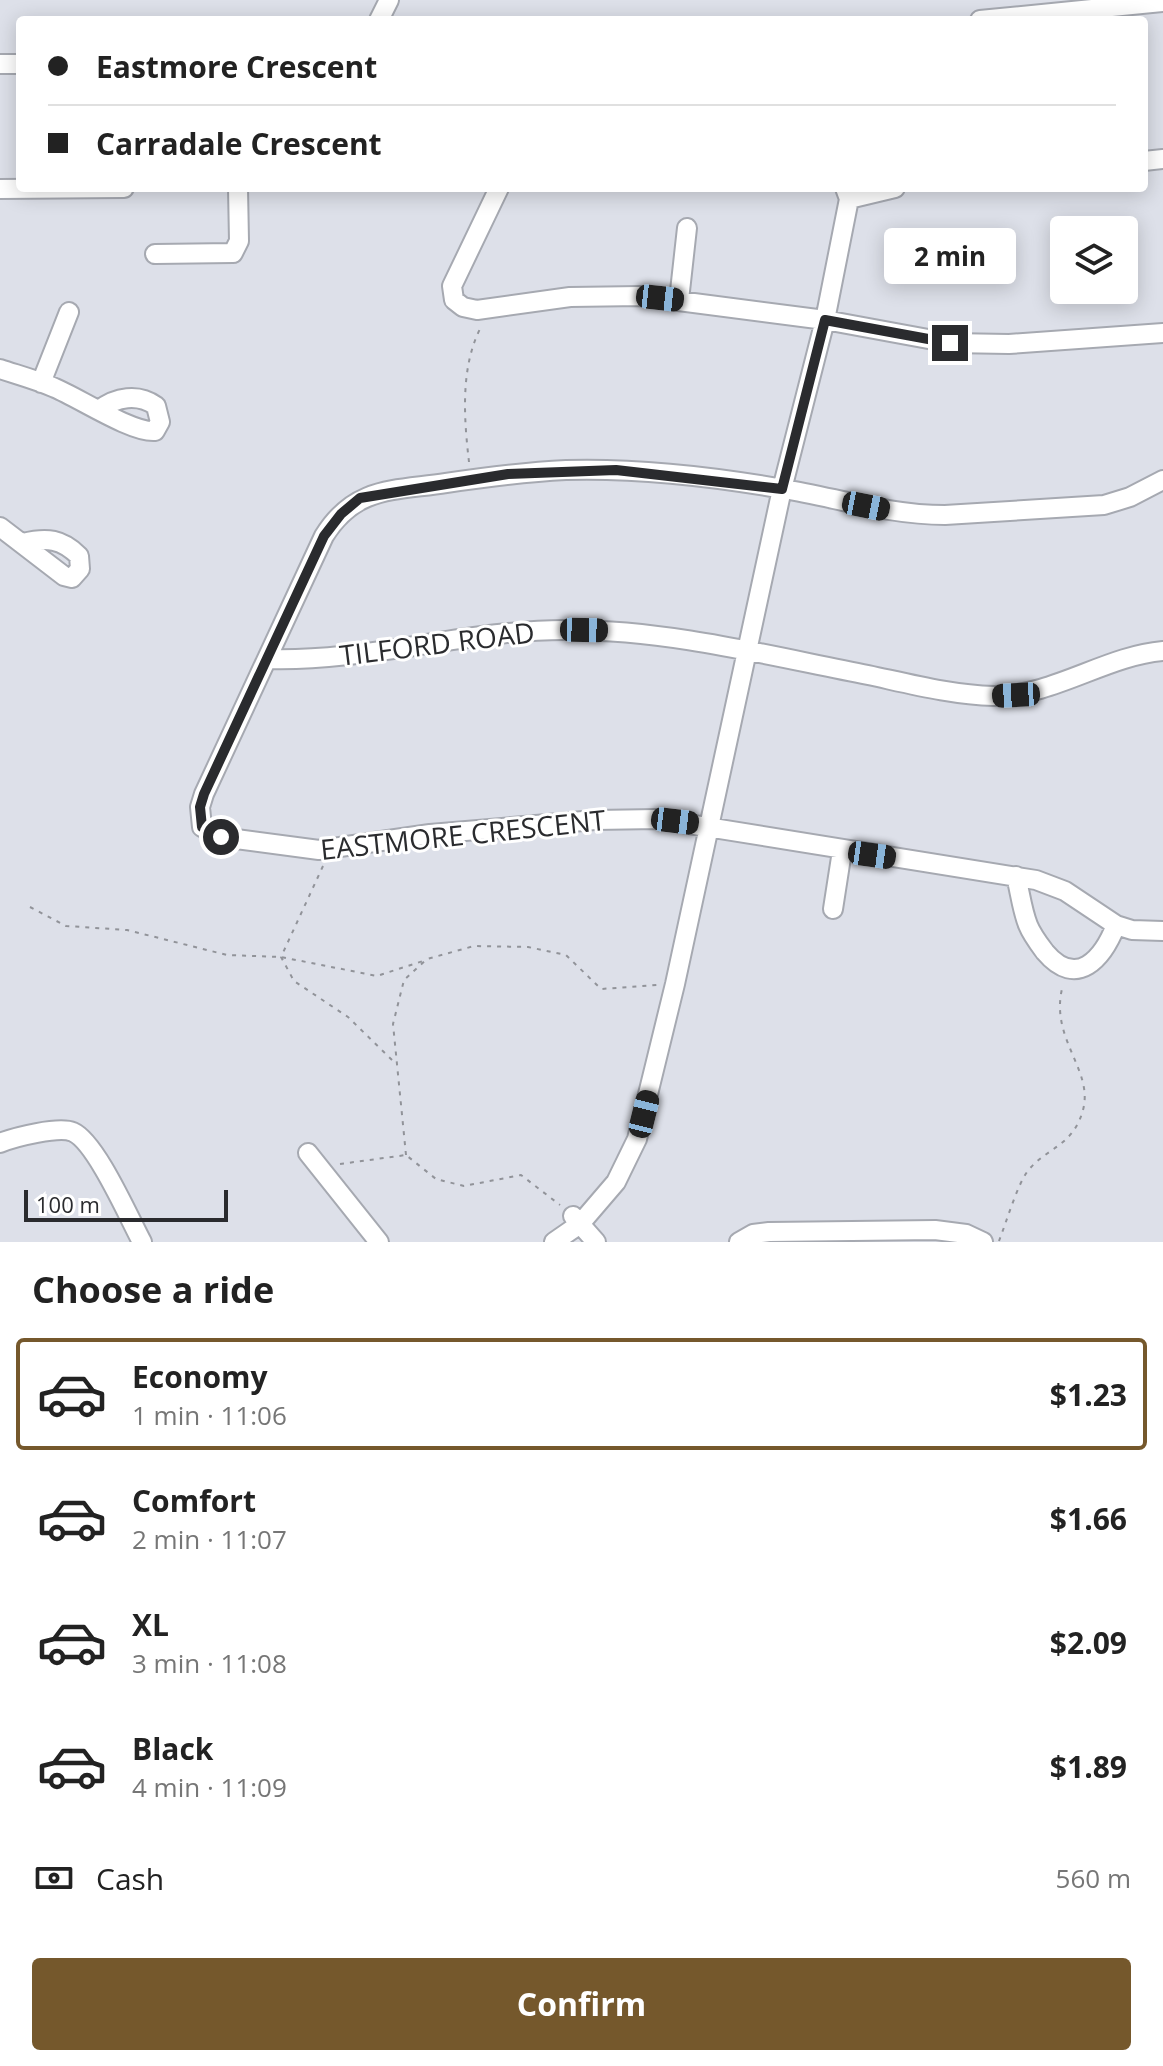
<!DOCTYPE html>
<meta charset="utf-8">
<style>
body{margin:0;font-family:"Open Sans",sans-serif;background:#f2f2f2;color:#222;height:100vh;display:flex;flex-direction:column;font-size:30px;white-space:nowrap}
*{box-sizing:border-box;margin:0}
p{font-size:26px;color:#767676}
.icon{flex:none;width:44px;height:44px;fill:none;stroke:currentColor;stroke-width:2;stroke-linecap:round;stroke-linejoin:round}
.map{position:relative;height:1242px;overflow:hidden}
.side{display:flex;flex-direction:column;background:#fff;flex:1}
.side>*{flex:none}
.hud{position:absolute;left:16px;top:16px;width:1132px;height:176px;border-radius:8px;box-shadow:0 4px 20px #0003;display:grid;align-content:center;height:176px;padding:0 32px;background:#fff}
.buttons{position:absolute;left:1050px;top:216px;display:grid;gap:16px}
.buttons a{display:grid;place-items:center;width:88px;height:88px;border-radius:8px;background:#fff;box-shadow:0 4px 20px #0003;font-size:40px}
.scale{position:absolute;left:24px;bottom:20px;width:204px;box-sizing:border-box;padding-left:8px;border:4px solid #2a2b2e;border-top:0;font-size:22px;line-height:28px;white-space:nowrap;color:#2a2b2e;-webkit-text-stroke:6px #fff;paint-order:stroke}
.end{position:absolute;width:36px;height:36px;margin:-18px;border:10px solid #2a2b2e;background:#fff;box-shadow:0 0 0 4px #fff}
.from{border-radius:50%}
.bubble{position:absolute;height:56px;border-radius:8px;background:#fff;box-shadow:0 4px 20px #0003;font-size:26px;font-weight:700;line-height:56px;text-align:center}
.car{position:absolute;width:24px;height:48px;margin:-24px -12px;border-radius:10px;box-shadow:0 0 6px 2px #0007;background:linear-gradient(#222 24%,#8ab4d8 0 40%,#222 0 76%,#8ab4d8 0 86%,#222 0)}
.hud b{display:flex;align-items:center;gap:28px;height:76px;font-size:30px}
.hud b+b{border-top:2px solid #e0e0e0}
.hud i{width:20px;height:20px;background:#222}
ul{padding:0;list-style:none}
li{display:flex;align-items:center;gap:24px;height:112px;margin:0 16px 12px;padding:0 16px;border:4px solid transparent;border-radius:8px}
li div{flex:1}
li b{display:block;font-size:30px}
li em{font-style:normal;font-weight:700}
li.current{border-color:#75582c}
li>.icon{width:72px;height:72px;stroke-width:1.5}
h2{padding:0 32px;font-size:36px;line-height:96px}
.pay{display:flex;align-items:center;gap:20px;height:88px;padding:0 32px;font-size:30px}
.pay p{margin-inline-start:auto}
.primary-button{display:flex;gap:16px;margin-top:auto;padding:16px 32px}
.primary-button a{flex:1;height:92px;border-radius:8px;background:#75582c;color:#fff;font-size:32px;font-weight:700;line-height:92px;text-align:center}
.map>svg:first-child{display:block}
</style>
<div class="map">
<svg width="1163" height="1242" viewBox="0 0 1163 1242">
<rect width="100%" height="100%" fill="#dde0e9"/>
<g fill="none" stroke-linecap="round" stroke-linejoin="round">
<g stroke="#a6a9b1" stroke-width="22">
<path id="minor" d="M379,20L389,0
M980,20L1163,2
M0,64H20
M1144,161L1163,159
M499,188L452,286L454,300L463,307L477,310L570,297L640,296L825,320L950,343L1009,344L1163,333
M0,189L124,188
M849,199L895,188
M155,254L233,253L239,241L238,188
M679,300L687,228
M0,369C18,375 37,380 55,388C79,398 132,433 155,431L160,422L156,406C138,393 116,397 99,410
M41,383L69,312
M1163,480L1130,497L1104,505L945,515C890,515 837,498 784,489C715,477 636,468 566,470C526,472 486,477 446,483C394,491 355,486 324,536L204,794L200,807L202,827L221,837L319,850L430,834L595,820L657,819L1036,880L1065,891L1116,925L1132,930L1163,931
M0,527L64,576L72,578L80,569L79,556C62,539 47,537 23,543
M268,659C369,662 468,629 569,630C670,630 770,656 868,675C910,684 952,695 994,696C1054,696 1105,656 1163,651
M1016,876C1020,892 1022,910 1028,925C1032,935 1039,944 1045,952C1077,990 1103,958 1116,925
M833,909L842,851
M0,1143C15,1137 59,1126 73,1132C96,1142 129,1218 142,1242
M308,1153L379,1242
M573,1216L596,1242
M554,1242L580,1224L616,1182L637,1139L675,984L782,489L825,320L849,199L845,188
M739,1242L753,1234L769,1232L935,1230L966,1234L983,1242"/>
</g>
<path stroke="#919399" stroke-width="2" stroke-dasharray="4 6" stroke-linecap="butt" d="M469,462C464,419 460,367 481,327
M323,866L281,957L294,981L348,1017L395,1063
M30,907L66,926L127,930L227,955L281,957L377,976L426,960
M406,1155L393,1024L404,980L427,959L474,946L528,947L566,955L601,989L657,985
M340,1164L406,1155L436,1179L464,1186L521,1175L560,1205
M999,1241C1006,1223 1017,1186 1027,1172C1045,1148 1073,1147 1083,1110C1094,1069 1048,1038 1063,985"/>
<use href="#minor" stroke="#fff" stroke-width="18"/>
</g>
<g fill="none" stroke-linecap="round" stroke-linejoin="round">
<path stroke="#2a2b2e" stroke-width="10" d="M221,837L202,827L200,807L204,794L324,536L341,514L360,498L508,474L616,470L782,489L825,320L950,343"/>
</g>
<g text-anchor="middle" dominant-baseline="central" stroke-width="6" stroke-linejoin="round" paint-order="stroke">
<g font-size="28" fill="#2a2b2e" stroke="#fff">
<text transform="translate(437 643) rotate(-7)">TILFORD ROAD</text>
<text transform="translate(463 834) rotate(-6)">EASTMORE CRESCENT</text>
</g>
</g>
</svg>
<div class="buttons">
<a><svg class="icon" aria-label="layers" viewBox="0 0 24 24"><path d="M12 4l9 5-9 5-9-5zM3 14l9 5 9-5"/></svg></a>
</div>
<div class="scale">100 m</div>
<i class="end from" style="left:221px;top:837px"></i>
<i class="end" style="left:950px;top:343px"></i>
<div class="bubble" style="left:884px;top:228px;width:132px">2 min</div>
<i class="car" style="left:660px;top:298px;rotate:96deg"></i>
<i class="car" style="left:866px;top:506px;rotate:101deg"></i>
<i class="car" style="left:584px;top:630px;rotate:91deg"></i>
<i class="car" style="left:1016px;top:695px;rotate:267deg"></i>
<i class="car" style="left:675px;top:821px;rotate:97deg"></i>
<i class="car" style="left:872px;top:855px;rotate:98deg"></i>
<i class="car" style="left:644px;top:1114px;rotate:14deg"></i>
<div class="hud">
<b><i class="from"></i>Eastmore Crescent</b>
<b><i></i>Carradale Crescent</b>
</div>
</div>
<section class="side">
<h2>Choose a ride</h2>
<ul>
<li class="current"><svg class="icon" aria-label="car" viewBox="0 0 24 24"><path d="M5 17H2v-5l4-1 3-4h7l3 4 3 1v5h-3M9 17h6M6 11h13"/><circle cx="7" cy="17" r="2"/><circle cx="17" cy="17" r="2"/></svg><div><b>Economy</b><p>1 min · 11:06</p></div><em>$1.23</em></li>
<li><svg class="icon" aria-label="car" viewBox="0 0 24 24"><path d="M5 17H2v-5l4-1 3-4h7l3 4 3 1v5h-3M9 17h6M6 11h13"/><circle cx="7" cy="17" r="2"/><circle cx="17" cy="17" r="2"/></svg><div><b>Comfort</b><p>2 min · 11:07</p></div><em>$1.66</em></li>
<li><svg class="icon" aria-label="car" viewBox="0 0 24 24"><path d="M5 17H2v-5l4-1 3-4h7l3 4 3 1v5h-3M9 17h6M6 11h13"/><circle cx="7" cy="17" r="2"/><circle cx="17" cy="17" r="2"/></svg><div><b>XL</b><p>3 min · 11:08</p></div><em>$2.09</em></li>
<li><svg class="icon" aria-label="car" viewBox="0 0 24 24"><path d="M5 17H2v-5l4-1 3-4h7l3 4 3 1v5h-3M9 17h6M6 11h13"/><circle cx="7" cy="17" r="2"/><circle cx="17" cy="17" r="2"/></svg><div><b>Black</b><p>4 min · 11:09</p></div><em>$1.89</em></li>
</ul>
<div class="pay"><svg class="icon" aria-label="cash" viewBox="0 0 24 24"><path d="M3 7h18v10H3z"/><circle cx="12" cy="12" r="2"/></svg>Cash<p>560 m</p></div>
<div class="primary-button"><a>Confirm</a></div>
</section>
